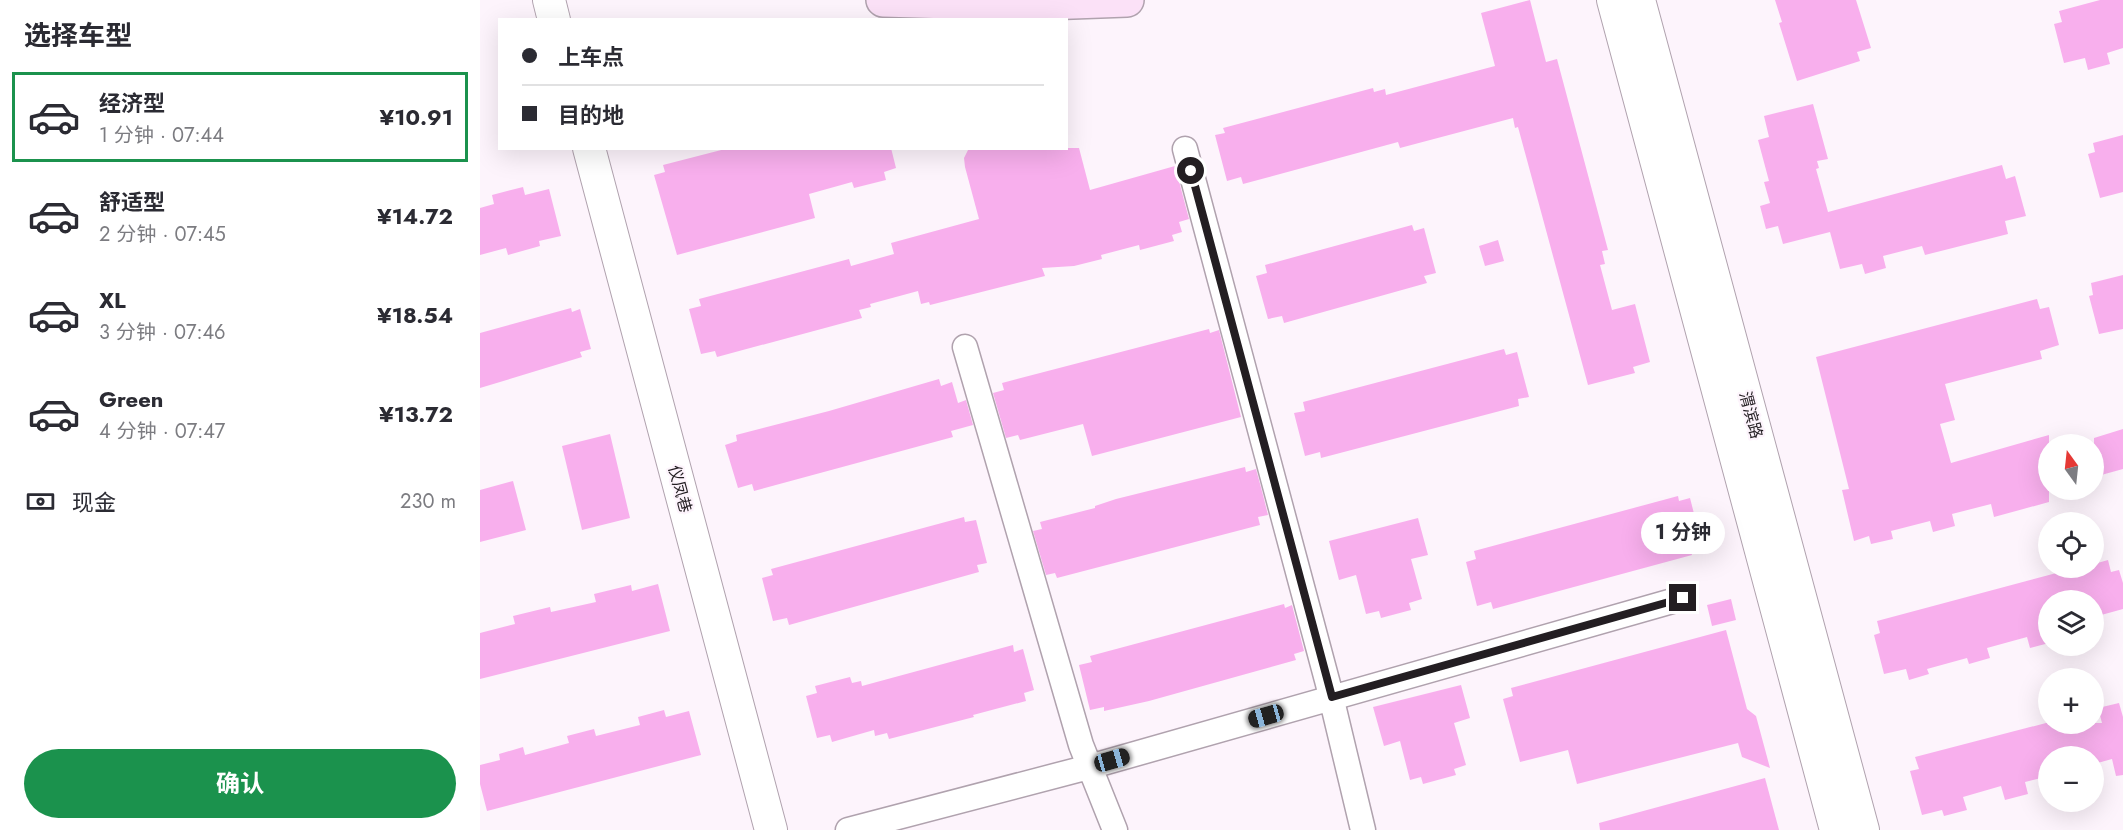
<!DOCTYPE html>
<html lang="zh">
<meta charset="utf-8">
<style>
body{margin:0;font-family:Jost,"Noto Sans SC",sans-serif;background:#f2f2f3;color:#2b2b33;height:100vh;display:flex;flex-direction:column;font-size:22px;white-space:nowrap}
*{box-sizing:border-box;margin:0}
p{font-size:20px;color:#7c7c81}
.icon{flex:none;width:33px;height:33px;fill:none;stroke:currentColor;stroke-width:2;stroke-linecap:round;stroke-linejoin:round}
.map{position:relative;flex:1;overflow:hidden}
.panel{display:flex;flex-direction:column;background:#fff;width:480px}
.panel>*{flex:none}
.hud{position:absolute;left:18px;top:18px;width:570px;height:132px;border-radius:0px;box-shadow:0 6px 24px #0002;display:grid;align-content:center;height:132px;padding:0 24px;background:#fff}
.needle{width:39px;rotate:345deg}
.tools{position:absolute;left:1558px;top:434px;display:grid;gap:12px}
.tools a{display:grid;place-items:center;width:66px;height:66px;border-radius:50%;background:#fff;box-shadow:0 6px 24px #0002;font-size:30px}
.end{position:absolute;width:27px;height:27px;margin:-14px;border:8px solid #231e22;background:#fff;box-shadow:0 0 0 3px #fff}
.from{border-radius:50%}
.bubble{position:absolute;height:42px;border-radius:21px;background:#fff;box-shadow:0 6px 24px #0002;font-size:20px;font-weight:700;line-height:42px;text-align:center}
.car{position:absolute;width:18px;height:36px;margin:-18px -9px;border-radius:8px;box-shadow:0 0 4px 2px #0007;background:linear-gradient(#222 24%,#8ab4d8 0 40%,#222 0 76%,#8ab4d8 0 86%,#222 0)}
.hud b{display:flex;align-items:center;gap:21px;height:57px;font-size:22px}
.hud b+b{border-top:2px solid #e1e1e2}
.hud i{width:15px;height:15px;background:#2b2b33}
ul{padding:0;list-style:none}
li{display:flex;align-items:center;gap:18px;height:90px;margin:0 12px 9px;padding:0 12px;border:3px solid transparent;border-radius:0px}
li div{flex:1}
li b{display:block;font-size:22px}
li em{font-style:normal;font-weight:700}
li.current{border-color:#1b924d}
li>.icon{width:54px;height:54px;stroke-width:1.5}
h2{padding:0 24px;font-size:27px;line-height:72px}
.pay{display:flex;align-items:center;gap:15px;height:66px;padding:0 24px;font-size:22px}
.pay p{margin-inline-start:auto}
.primary-button{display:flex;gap:12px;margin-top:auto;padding:12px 24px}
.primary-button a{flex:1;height:69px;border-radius:36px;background:#1b924d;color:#fff;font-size:24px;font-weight:700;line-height:69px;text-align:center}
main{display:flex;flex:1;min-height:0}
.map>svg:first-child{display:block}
</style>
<main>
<section class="panel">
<h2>选择车型</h2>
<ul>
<li class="current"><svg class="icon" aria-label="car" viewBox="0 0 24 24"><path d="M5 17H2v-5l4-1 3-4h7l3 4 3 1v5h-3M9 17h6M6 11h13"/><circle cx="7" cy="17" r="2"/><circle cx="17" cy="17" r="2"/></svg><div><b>经济型</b><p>1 分钟 · 07:44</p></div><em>¥10.91</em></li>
<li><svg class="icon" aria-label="car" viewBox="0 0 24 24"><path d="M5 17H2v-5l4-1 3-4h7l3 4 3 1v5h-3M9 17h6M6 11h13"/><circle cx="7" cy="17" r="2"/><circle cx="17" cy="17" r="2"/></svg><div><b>舒适型</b><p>2 分钟 · 07:45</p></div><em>¥14.72</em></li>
<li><svg class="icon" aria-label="car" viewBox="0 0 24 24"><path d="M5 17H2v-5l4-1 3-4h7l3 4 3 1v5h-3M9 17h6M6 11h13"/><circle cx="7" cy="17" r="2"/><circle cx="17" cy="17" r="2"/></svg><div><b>XL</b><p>3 分钟 · 07:46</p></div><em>¥18.54</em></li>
<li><svg class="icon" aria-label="car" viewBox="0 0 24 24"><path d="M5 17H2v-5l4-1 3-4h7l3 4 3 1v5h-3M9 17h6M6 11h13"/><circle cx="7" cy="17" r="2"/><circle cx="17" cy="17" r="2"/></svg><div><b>Green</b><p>4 分钟 · 07:47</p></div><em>¥13.72</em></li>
</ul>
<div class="pay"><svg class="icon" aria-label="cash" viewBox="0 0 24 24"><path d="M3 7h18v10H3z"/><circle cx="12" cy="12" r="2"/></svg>现金<p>230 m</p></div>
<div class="primary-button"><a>确认</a></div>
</section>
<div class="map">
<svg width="1643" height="830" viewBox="0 0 1643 830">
<rect width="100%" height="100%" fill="#fdf4fc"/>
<path fill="#f8afed" d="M1050,0L1066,62L1077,59L1128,250L1122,251L1125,264L1120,265L1132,310L1155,304L1170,362L1153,367L1155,373L1108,385L1038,127L1035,128L1033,118L920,148L918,142L763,184L761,177L747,181L735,135L745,133L743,128L893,88L894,92L905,89L906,95L1015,66L1001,13Z
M1295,0H1376L1391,48L1377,52L1380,61L1317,81L1299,23L1302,22Z
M1620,0H1643V48L1627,53L1630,64L1608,70L1605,58L1584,63L1574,24L1582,22L1579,11Z
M1333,104L1348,159L1337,161L1339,168L1336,169L1348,212L1522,165L1526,179L1535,176L1546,216L1525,221L1528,234L1445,255L1442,246L1403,256L1406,268L1385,274L1382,264L1360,269L1350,232L1303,244L1298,226L1286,229L1280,206L1290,203L1284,182L1289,181L1278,140L1289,137L1284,116Z
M1643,135V192L1620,198L1608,154L1615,152L1613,143Z
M249,148H411L416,168L404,172L406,180L374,188L372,182L329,194L335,218L197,255L174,175L185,172L183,165Z
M489,148H599L610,190L695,166L709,219L699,222L702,232L692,235L694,241L660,250L659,245L621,255L622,259L594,266L562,268L565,276L450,305L449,302L441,304L438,291L390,304L391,307L379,310L382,318L237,357L235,351L221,354L209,309L221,306L219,299L369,259L371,266L414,254L411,243L499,219L485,167L484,158Z
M43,187L45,195L69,189L81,236L59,241L60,246L28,255L26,248L0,255V208L14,204L12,195Z
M932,225L934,231L944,228L956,273L944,276L947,283L804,323L802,316L788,319L776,276L787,273L785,265Z
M1018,240L1024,261L1005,266L999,246Z
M1643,275V329L1619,334L1609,296L1613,295L1611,283Z
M1557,299L1560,309L1569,307L1579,345L1560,351L1562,359L1465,384L1475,420L1460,424L1471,463L1569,435V502L1514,517L1511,504L1472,514L1475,526L1453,532L1450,521L1411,531L1413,539L1391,544L1389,536L1374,541L1362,490L1369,489L1336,357Z
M91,308L92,312L100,309L111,349L100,352L102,357L0,388V333Z
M729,329L730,333L739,330L761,417L612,456L603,424L540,440L538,435L526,438L513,393L524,390L522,383Z
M1024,349L1026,355L1037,352L1049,397L1038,399L1039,406L841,458L840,452L825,456L814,413L825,411L823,402Z
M459,379L461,386L472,382L478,403L486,400L493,425L471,431L473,437L274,491L272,484L258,488L245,445L257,441L256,435L349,411Z
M1643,429V469L1614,477V438Z
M130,434L150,518L102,530L82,446Z
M765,467L766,472L776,469L783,495L788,515L778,517L780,525L577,578L575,573L566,575L553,531L562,529L560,522L615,508V506L636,499Z
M33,481L46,530L0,542V490Z
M1198,496L1199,501L1210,498L1222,545L1210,548L1212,555L1013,609L1011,602L997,606L986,562L996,559L994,551Z
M484,517L485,522L496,520L507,563L497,565L499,572L309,625L307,618L293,621L282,578L293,575L291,569Z
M938,518L948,555L931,559L942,599L929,603L931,610L901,618L899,611L886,614L876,575L859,580L849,541Z
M1628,560L1631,572L1639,570L1643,583V609L1614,617V600H1569V643L1550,648L1547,637L1507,648L1510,658L1489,664L1487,658L1447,669L1449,674L1429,680L1426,669L1404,674L1394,635L1400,633L1397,621L1599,567H1614V564Z
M178,584L190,631L0,679V633L35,624L33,616L70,607L71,612L116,602L114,594L151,585L152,591Z
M1251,599L1256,620L1232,626L1227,605Z
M804,604L805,608L812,605L824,651L814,654L816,660L669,701L624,711V707L610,710L599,665L612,662L610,656Z
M1246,630L1267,709L1276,716L1290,768L1262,757L1258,743L1097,784L1088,750L1040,762L1023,699L1033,696L1031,688Z
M533,645L534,652L543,649L554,690L544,693L546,701L493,715L494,717L409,739L407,733L395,736L394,730L352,742L350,735L337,738L326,696L337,693L335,686L370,677L372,683L381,681L382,686Z
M981,685L990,718L974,723L986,765L974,769L976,775L943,784L941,777L930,780L920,741L904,746L893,707Z
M1639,703L1643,717V775L1636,776L1632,759L1614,764V756H1569V776L1545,782L1548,794L1525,800L1521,786L1483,797L1487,810L1464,816L1462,810L1442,815L1430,771L1439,769L1435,757L1566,723H1622L1618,708Z
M184,710L186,717L209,711L221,755L7,811L0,784V765L20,760L19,754L43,747L45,755L89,743L87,736L114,729L116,736L160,725L158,717Z
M1285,778L1299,830H1120L1119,823Z"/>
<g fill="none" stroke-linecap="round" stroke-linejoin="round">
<g stroke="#b0a2ae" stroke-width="27">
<path id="minor" d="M705,149L848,684L883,830
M485,347L601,745L635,830
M368,830L609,767L1203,598"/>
</g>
<g stroke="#b0a2ae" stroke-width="34">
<path id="tertiary" d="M69,0L74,20
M1133,0L1356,830
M1159,0L1383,830
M109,148L291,830"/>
</g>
<g stroke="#b0a2ae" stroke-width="36">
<path id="secondary" d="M403,0L539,4L647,0"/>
</g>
<use href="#minor" stroke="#fff" stroke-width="24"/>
<use href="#tertiary" stroke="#fff" stroke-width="32"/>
<use href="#secondary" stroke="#fbe1f7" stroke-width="33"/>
</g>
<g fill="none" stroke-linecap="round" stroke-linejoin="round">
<path stroke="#231e22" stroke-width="8" d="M711,171L852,697L1203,598"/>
</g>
<g text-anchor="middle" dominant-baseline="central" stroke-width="4.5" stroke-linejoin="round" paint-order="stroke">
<g font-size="16" fill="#231e22" stroke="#fdf4fc">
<text transform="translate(1271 415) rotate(75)">渭滨路</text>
<text transform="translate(200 489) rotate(75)">仪凤巷</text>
</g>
</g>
</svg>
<div class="tools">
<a><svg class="needle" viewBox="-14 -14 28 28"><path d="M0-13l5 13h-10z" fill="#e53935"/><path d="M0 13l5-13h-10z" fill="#7c7c81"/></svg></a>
<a><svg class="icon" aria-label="locate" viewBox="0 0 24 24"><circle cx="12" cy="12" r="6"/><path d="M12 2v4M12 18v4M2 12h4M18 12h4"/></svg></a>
<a><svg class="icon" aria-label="layers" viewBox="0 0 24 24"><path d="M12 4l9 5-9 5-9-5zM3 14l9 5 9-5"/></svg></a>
<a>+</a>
<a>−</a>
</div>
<i class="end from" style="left:711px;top:171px"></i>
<i class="end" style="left:1203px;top:598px"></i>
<div class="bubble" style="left:1161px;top:512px;width:84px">1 分钟</div>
<i class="car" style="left:786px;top:716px;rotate:254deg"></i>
<i class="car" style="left:632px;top:760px;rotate:74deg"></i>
<div class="hud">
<b><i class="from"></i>上车点</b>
<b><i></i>目的地</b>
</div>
</div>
</main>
